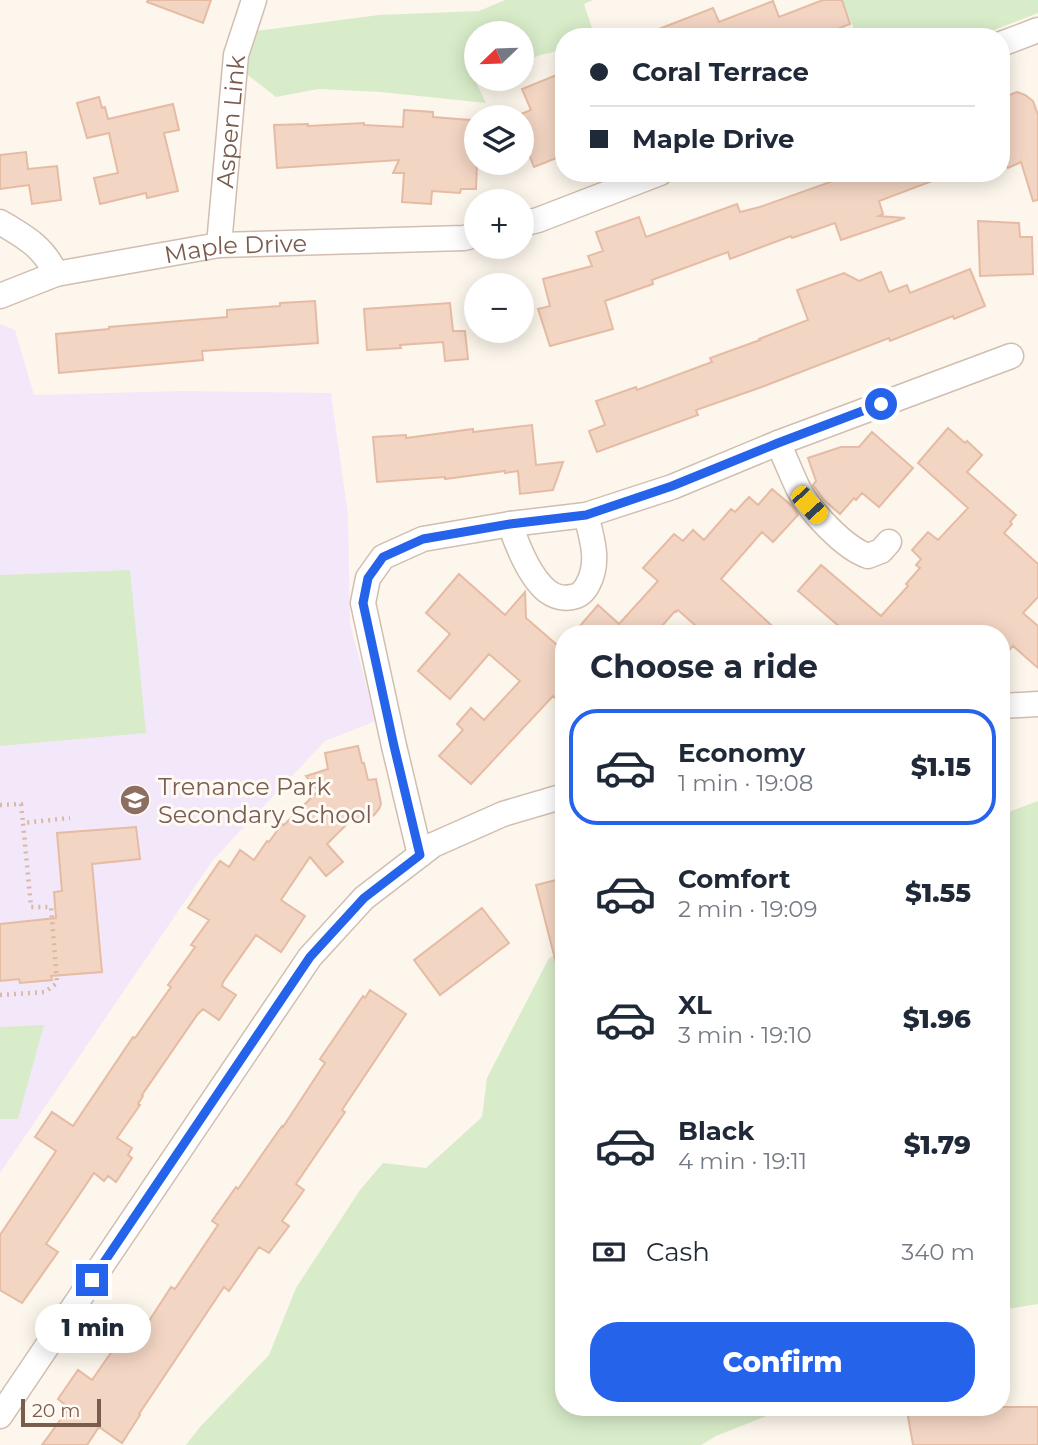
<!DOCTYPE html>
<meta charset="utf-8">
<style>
body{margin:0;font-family:Montserrat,sans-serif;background:#f6f6f7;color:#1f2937;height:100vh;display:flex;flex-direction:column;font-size:26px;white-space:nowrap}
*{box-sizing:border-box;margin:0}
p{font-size:23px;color:#747a83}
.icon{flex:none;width:38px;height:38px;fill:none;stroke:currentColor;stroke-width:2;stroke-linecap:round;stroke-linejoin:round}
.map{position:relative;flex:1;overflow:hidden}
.details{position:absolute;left:555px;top:625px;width:455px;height:791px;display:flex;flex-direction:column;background:#fff;border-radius:28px;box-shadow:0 4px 18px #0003}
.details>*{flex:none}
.guide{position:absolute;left:555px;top:28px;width:455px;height:154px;border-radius:28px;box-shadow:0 4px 18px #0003;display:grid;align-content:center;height:154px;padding:0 35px;background:#fff}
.needle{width:46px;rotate:247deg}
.fabs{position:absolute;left:464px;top:21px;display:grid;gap:14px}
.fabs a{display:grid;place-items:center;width:70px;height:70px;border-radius:50%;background:#fff;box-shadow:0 4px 18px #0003;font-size:35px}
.scale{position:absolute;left:21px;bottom:18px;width:80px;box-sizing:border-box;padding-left:7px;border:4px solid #7a5c4d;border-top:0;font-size:19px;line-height:24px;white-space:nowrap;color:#7a5c4d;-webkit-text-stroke:5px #fffaf3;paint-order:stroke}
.end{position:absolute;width:32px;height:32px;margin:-16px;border:9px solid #2563eb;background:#fff;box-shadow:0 0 0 4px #fff}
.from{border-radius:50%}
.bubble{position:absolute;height:49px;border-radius:24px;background:#fff;box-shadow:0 4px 18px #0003;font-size:23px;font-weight:800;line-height:49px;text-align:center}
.car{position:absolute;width:21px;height:42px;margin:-21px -10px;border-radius:9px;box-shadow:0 0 5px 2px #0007;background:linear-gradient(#f5c518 24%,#345 0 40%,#f5c518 0 76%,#345 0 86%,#f5c518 0)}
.guide b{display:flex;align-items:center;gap:24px;height:66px;font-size:26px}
.guide b+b{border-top:2px solid #e0e1e3}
.guide i{width:18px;height:18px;background:#1f2937}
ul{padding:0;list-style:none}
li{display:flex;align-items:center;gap:21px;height:116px;margin:0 14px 10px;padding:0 21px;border:4px solid transparent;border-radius:28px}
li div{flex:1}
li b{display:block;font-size:26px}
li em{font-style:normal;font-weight:800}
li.on{border-color:#2563eb}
li>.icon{width:63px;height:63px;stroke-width:1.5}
h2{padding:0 35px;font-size:32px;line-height:84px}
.pay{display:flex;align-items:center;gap:18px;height:77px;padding:0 35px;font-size:26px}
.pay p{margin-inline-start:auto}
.primary-button{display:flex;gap:14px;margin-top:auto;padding:14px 35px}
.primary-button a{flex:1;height:80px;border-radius:28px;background:#2563eb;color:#fff;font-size:28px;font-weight:800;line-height:80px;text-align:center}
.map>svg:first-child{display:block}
</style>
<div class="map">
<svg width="1038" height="1445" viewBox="0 0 1038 1445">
<rect width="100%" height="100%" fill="#fdf6ec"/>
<path fill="#f3e8fa" d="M0,324L15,330L34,395L182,391L331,393L348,515L350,624L376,721L325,741L213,860L0,1173Z"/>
<path fill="#d8ecc9" d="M505,0H593L584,4L595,37H564L563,50L540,55L522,63V33H476V79H482L476,82L486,103L381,92L318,89L276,97L244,72L256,31L379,15L479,11Z
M841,0H1038V13L976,37H858Z
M130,570L146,733L0,746V575Z
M1038,801V1304L1001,1310V852L1002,851L1001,815Z
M563,952L564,1407H789L716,1436L701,1445H186L200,1427L269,1355L296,1288L360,1190L383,1163L426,1168L482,1117L487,1078L549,958Z
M44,1025L18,1119H0V1027Z"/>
<path fill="#f3d5c3" stroke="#e6bba3" stroke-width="2" d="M148,0H211L203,23L147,2Z
M823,0H842L850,24L830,32L832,37H644L643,35L713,8L719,22L773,1L779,17Z
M564,72V155L534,167L522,137L529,134L521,114L531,110L522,89Z
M1017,92L1025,95L1033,101L1038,115V200L1033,201L1021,162L1008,168L1006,163L1001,166V98Z
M99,97L102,108L105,107L108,119L173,104L179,130L164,133L178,191L147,198L146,193L100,204L94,178L118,173L109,133L87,138L77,103Z
M404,110L433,112V117L470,120L469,131L476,132V163H477L476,189H461L460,193L432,191L431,204L402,202L404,173H393L399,160L277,168L274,125L308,124V126L364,123V125L403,127Z
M26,152L28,169L57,166L61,200L32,204L29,185L0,189V155Z
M833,173H947L948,175L879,201L883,214L879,216L905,218L841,240L835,223L792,238L791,236L730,259L728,252L652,280L653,284L605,301L613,329L550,346L538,309L550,306L543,279L592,266L588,256L603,251L596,232L639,217L646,237L737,204L740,212L760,207L836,180Z
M978,221L1019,223L1020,237H1032L1033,274L980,276Z
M970,269L985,306L954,319L953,316L890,341L889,338L759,388L696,410L698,415L597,452L589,431L605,425L596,401L636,387L637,390L712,362L710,358L760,340L759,339L808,320L797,290L844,273L859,281L881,272L889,292L907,285L910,293Z
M315,301L318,343L202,351L203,360L59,373L56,334L109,329V327L227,317V310L280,306V303Z
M450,303L453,331H465L468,359L445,361L443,342L400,345L401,348L367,350L364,309Z
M532,425L536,465L563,462L553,490L520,494L518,471L505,473V471L445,479V477L377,482L373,437L406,435V438L473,429V432Z
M948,428L965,443L967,441L982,455L967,472L1016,515L1010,522L1012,524L1004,533L1038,564V597L1023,613L1038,626V668L1013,646L1001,659V634H848L798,591L821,565L881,616L908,586L906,584L920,568L916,565L921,559L912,550L928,532L938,540L968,508L918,463Z
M872,432L913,468L879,507L862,493L856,500L854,498L840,514L824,500L813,485L816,481L808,458L841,447H859Z
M772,489L792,506L798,515L773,542L762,532L721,579L781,634H705L678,610L676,612L675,611L655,634H573L598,605L619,624L658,581L643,568L674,534L683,541L693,530L704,540L731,509L735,512L749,497L758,505Z
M459,574L505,615L525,592L526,618L564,651V706L553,696L471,784L439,756L463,730L457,724L471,708L484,720L520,681L489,654L450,699L418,671L450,634L426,613Z
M358,746L362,763H364L368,780L376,779L381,804L379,809L374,815L368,819H352L327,844L343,862L326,876L310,857L281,900L305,916L281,952L256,935L223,982L222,986L236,995L219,1020L203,1009L197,1015L142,1095L143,1096L138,1104L140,1105L117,1138L132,1148L128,1155L132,1158L116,1182L108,1176L104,1181L94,1173L46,1244L58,1252L22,1303L0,1290V1235L56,1151L35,1137L52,1112L73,1126L133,1037L135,1038L171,987L168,985L195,947L191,945L209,920L188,908L220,861L229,867L240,850L254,860L267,841L269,842L282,824L284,825L318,791L306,776L328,769L325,753Z
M136,827L140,859L92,864L102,972L51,976L52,980L20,983L19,979L0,981V924L56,918L54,892L62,891L57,833Z
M564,878V962L556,963L536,885Z
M482,908L509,943L440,995L414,960Z
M370,990L406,1014L342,1110L345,1112L296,1184L304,1190L282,1221L289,1226L269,1253L259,1247L229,1291L224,1287L139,1414L140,1415L122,1443L99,1427L87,1445H42L69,1408L58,1399L78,1370L92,1380L117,1344L84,1320L93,1307L128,1329L134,1320L145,1327L171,1287L175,1289L218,1225L212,1221L236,1187L238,1189L282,1126L283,1127L325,1063L320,1059L363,996L365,998Z
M927,1407H1038V1445H913L907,1411Z"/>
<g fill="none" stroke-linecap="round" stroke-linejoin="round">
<g stroke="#d1beb0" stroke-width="27">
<g id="minor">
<path d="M1001,44L1038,30"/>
<path d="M0,222C25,237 43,246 56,274"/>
<path d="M522,224L538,220L660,173"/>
<path id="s1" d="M219,245L236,55L254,0"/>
<path id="s2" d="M0,296L56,274L219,245L464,238L476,235"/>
<path d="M778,443C785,458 791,473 798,488C810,511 844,548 868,556L881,551L889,542"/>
<path d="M510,524C517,545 530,577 547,591C555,597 562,599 572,597C580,596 585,590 588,584C600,562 592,538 586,515"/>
<path d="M1001,706L1038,704"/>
<path d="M420,855L394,746L363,603L368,578L383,557L423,539L510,524L586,515L672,487L778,443L1011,356"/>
<path d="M0,1416L310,957L364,898L433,845L503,814L564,796"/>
</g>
</g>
<path stroke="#d9b8a5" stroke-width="4.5" stroke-dasharray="2 5" stroke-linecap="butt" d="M0,805L21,804L23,823
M0,995L45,992L57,983L51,907H31L23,823L70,818"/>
<use href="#minor" stroke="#fff" stroke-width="24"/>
</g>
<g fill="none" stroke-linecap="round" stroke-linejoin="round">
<path stroke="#2563eb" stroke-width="9" d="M92,1280L310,957L364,898L420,855L394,746L363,603L368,578L383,557L423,539L510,524L586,515L672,486L778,443L881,404"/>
</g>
<defs>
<g id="school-disc" transform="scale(1.575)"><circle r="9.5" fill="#8d6e63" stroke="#fffaf3"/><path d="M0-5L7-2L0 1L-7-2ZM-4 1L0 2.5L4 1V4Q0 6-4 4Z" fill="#fff"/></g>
</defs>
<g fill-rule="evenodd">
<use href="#school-disc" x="135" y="800"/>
</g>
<g text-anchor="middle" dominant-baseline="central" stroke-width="6" stroke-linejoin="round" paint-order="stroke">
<g font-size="24" fill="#7a5c4d" stroke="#fffaf3">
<text stroke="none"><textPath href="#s1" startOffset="124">Aspen Link</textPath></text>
<text stroke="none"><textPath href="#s2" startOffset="242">Maple Drive</textPath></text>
</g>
<g font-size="24" fill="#785e54" stroke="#fffaf3" text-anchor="start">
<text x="158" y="786">Trenance Park<tspan x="158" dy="28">Secondary School</tspan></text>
</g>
</g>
</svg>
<div class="fabs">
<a><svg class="needle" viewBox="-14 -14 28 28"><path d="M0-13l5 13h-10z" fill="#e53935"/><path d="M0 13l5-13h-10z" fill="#747a83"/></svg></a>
<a><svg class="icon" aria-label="layers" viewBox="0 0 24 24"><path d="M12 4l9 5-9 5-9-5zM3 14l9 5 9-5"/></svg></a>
<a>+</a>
<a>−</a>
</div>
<div class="scale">20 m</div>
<i class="end from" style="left:881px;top:404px"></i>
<i class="end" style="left:92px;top:1280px"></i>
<div class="bubble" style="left:35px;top:1304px;width:116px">1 min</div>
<i class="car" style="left:809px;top:505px;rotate:138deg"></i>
<div class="guide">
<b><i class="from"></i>Coral Terrace</b>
<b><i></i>Maple Drive</b>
</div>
<section class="details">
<h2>Choose a ride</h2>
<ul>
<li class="on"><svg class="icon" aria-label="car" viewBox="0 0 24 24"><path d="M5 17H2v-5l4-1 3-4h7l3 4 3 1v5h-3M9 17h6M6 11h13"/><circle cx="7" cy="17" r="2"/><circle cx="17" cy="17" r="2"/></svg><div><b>Economy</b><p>1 min · 19:08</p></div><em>$1.15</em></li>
<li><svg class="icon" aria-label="car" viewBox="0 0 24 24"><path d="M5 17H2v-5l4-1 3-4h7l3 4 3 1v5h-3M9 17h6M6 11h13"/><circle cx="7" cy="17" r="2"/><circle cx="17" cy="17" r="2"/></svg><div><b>Comfort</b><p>2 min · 19:09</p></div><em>$1.55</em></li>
<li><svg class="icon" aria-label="car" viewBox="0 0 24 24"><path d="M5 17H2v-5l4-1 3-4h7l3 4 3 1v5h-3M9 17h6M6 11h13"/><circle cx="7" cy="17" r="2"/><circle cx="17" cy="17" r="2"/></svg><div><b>XL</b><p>3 min · 19:10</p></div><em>$1.96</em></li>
<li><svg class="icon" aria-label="car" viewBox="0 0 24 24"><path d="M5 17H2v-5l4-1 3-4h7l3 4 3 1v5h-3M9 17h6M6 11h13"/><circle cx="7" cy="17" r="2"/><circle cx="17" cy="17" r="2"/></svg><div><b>Black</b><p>4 min · 19:11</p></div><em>$1.79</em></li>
</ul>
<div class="pay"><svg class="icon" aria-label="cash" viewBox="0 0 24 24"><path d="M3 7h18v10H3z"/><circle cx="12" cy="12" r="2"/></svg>Cash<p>340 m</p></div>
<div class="primary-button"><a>Confirm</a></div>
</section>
</div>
